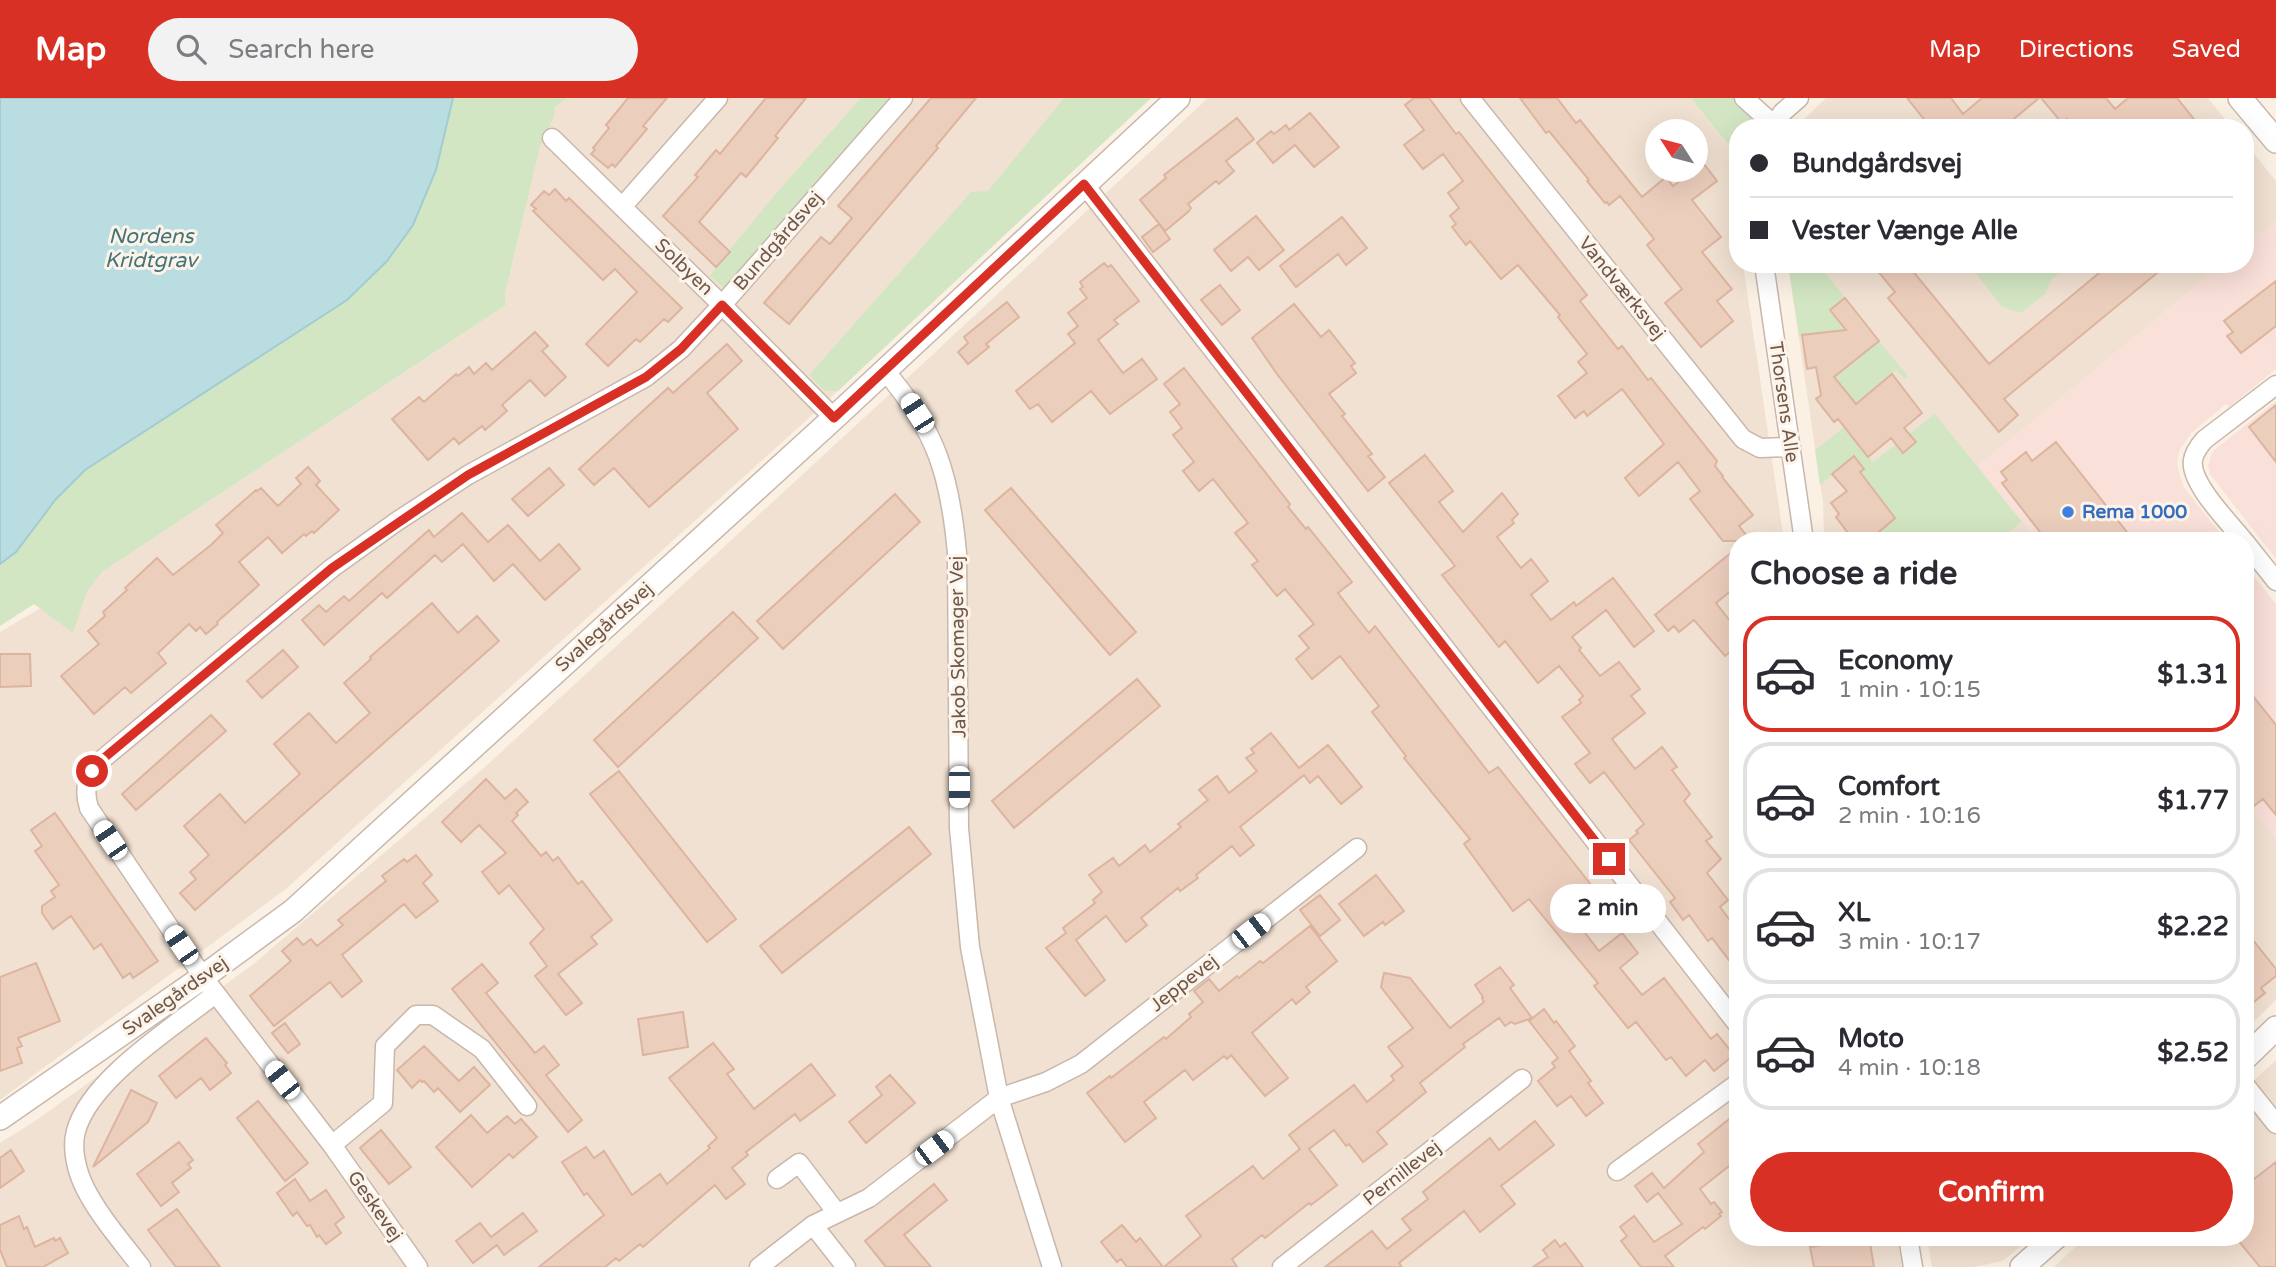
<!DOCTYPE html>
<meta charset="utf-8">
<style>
body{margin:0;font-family:"Varela Round",sans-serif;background:#f2f2f3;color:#2b2b33;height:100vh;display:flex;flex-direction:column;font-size:26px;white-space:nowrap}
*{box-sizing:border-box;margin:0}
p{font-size:23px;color:#7c7c81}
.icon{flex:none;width:38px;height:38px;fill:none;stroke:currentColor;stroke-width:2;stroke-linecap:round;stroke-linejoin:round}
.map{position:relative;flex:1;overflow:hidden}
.drawer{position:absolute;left:1729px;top:434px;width:525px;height:714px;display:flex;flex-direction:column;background:#fff;border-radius:28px;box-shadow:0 7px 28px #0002}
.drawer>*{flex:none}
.guide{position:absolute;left:1729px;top:21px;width:525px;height:154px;border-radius:28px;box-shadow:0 7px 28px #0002;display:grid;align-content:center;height:154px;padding:0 21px;background:#fff}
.needle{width:46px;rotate:306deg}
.fabs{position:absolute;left:1645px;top:21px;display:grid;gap:14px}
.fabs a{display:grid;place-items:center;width:63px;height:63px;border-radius:50%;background:#fff;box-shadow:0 7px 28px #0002;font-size:35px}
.end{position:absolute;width:32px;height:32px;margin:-16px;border:9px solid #d93025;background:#fff;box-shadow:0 0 0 4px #fff}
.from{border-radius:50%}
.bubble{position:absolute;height:49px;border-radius:24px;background:#fff;box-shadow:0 7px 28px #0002;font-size:23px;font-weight:800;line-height:49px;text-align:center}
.car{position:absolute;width:21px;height:42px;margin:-21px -10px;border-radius:9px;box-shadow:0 0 5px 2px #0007;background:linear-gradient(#fff 24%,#345 0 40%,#fff 0 76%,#345 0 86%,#fff 0)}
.guide b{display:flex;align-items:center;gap:24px;height:66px;font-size:26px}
.guide b+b{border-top:2px solid #e1e1e2}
.guide i{width:18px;height:18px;background:#2b2b33}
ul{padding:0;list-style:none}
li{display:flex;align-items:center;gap:21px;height:116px;margin:0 14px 10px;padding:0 7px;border:4px solid #e1e1e2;border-radius:28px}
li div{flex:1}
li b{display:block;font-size:26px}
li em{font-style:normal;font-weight:800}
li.selected{border-color:#d93025}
li>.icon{width:63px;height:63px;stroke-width:1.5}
h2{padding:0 21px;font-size:32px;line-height:84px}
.cta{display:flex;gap:14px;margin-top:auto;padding:14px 21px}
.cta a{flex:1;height:80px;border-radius:42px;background:#d93025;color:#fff;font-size:28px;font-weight:800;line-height:80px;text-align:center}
header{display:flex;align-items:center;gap:42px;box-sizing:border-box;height:98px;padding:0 35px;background:#d93025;color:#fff}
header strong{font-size:33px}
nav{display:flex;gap:38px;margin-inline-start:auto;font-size:24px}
.search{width:490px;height:63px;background:#f2f2f3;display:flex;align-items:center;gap:18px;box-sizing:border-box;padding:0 24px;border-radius:38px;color:#7c7c81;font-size:26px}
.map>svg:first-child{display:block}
</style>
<header>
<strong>Map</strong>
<div class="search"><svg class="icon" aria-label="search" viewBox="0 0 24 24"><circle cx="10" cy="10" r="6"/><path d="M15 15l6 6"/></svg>Search here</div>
<nav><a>Map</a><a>Directions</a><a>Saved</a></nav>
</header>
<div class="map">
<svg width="2276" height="1169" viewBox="0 0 2276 1169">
<rect width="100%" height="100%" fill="#faf0e3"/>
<path fill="#f1e1d2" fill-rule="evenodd" d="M568,0H1151L799,329L287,790L0,1002V534L102,474L506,207L505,196L540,49L554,19L555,9Z
M1208,0H1691L1738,59V166H1743L1784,443H1738V1139H1897L1902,1169H0V1045L38,1021L251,868L485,669L929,260ZM1657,33H1696V72H1657Z
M1826,0H2208L2232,30H1795Z
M2245,45L2276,83V123L2245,148Z
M1788,166H2223L1978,368L2039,443H1829L1824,435L1823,404Z
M2245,701L2276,740V902L2245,932Z
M2276,962V1169H2054L2086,1139H2245V991Z
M1927,1139H2033L2002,1163L1974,1169H1932Z"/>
<path fill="#f9e0d8" d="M2276,123V271L2229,309L2226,306L2191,335L2179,353L2177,363L2178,372L2183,388L2226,443H2039L1978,368L2223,166H2245V148Z
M2276,303V461L2210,376L2208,367L2213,353Z
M2245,467L2276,506V740L2245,701Z"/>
<path fill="#d3e6c3" d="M453,0H568L555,9L554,19L540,49L505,196L506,207L102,474L87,493L73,535L34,506L0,528V466L16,454L56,401L85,372L347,202L387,163L413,127L436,72Z
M861,0H889L724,190L710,178L716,169L772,100Z
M1064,0H1151L838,293H825L809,277L971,94L988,93Z
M1691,0H1734L1738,7L1755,22L1752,30H1738V59Z
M1788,166H1818L1864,223L1843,242L1830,234L1799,238Z
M1969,166H2056L2065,171L2051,182L2045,196L2021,215L2002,209Z
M1879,243L1908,278L1905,281L1896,272L1856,306L1834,279Z
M1864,314L1868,320L1849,335L1873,364L1935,316L2022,424L1997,443H1929L1926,438L1919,443H1886L1878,432L1874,411L1883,404L1874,392L1870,394L1856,376L1854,359L1820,387L1815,352Z"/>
<path fill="#badde1" stroke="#a1ccd2" stroke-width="2" d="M0,0H453L436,72L413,127L387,163L347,202L85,372L56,401L16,454L0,466Z"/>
<path fill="#eccebd" stroke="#ddb49f" stroke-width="2" d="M628,0H667L643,28L647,31L615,69L612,66L608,70L591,56L595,52L593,50L609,30L606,27Z
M766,0H806L775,38L778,40L746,79L741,75L699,124L730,154L716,169L663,118L698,79L695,77L716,52L720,56Z
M931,0H976L936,48L938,50L789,226L764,205L821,139L830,146L852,120L838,108Z
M1414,0H1429L1456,36L1459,34L1587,197L1580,203L1618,251L1622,248L1648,282L1651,280L1717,363L1715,368L1723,378L1722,379L1753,417L1739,428L1751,443H1723L1690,401L1700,393L1678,364L1639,398L1625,380L1664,346L1622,291L1587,318L1584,313L1575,320L1558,298L1587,275L1578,264L1587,256L1558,219L1560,217L1518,167L1501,181L1470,143L1466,147L1452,129L1456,126L1450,118L1459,110L1448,95L1463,83L1443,56L1423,71L1404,47L1424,32L1405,7Z
M1520,0H1557L1576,25L1580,22L1642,99L1666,79L1673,88L1703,65L1717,83L1692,102L1721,139L1702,154L1732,191L1717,203L1733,223L1701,249L1665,205L1682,191L1647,147L1654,141L1620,98L1609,107L1607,104L1605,105L1587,83L1589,82L1549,33L1546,35Z
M1907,0H1951L1963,16L1982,0H2039L2003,30H1931Z
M2041,0H2106L2115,11L2128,0H2177L2201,30H2074L2067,21L2062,25Z
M1310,15L1339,49L1314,69L1295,47L1273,65L1257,45L1271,33L1274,36L1286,27L1289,32Z
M1237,20L1254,41L1226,63L1234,73L1219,86L1216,83L1188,106L1191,110L1188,114L1165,133L1140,102L1166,80L1164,77Z
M555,91L566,103L569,100L682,210L668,224L664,221L640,244L636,241L608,268L586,246L637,194L615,171L603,182L533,113L536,111L531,107L544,93L549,97Z
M1256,118L1284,152L1259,172L1248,159L1231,173L1214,152Z
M1342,119L1367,150L1346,167L1338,156L1296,189L1280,168Z
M1159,126L1170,141L1153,154L1142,139Z
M1104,165L1108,169L1111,167L1139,203L1114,222L1118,226L1098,242L1123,275L1142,261L1157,281L1110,316L1091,293L1052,324L1038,306L1030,311L1016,293L1075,245L1068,236L1078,228L1068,215L1087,200L1080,191L1083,189L1080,184Z
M1872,166H1907L1989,266L2110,166H2168L2004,301L2018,317L1999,334L1888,200L1895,194Z
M2276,183V228L2241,255L2227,238L2233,234L2224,223Z
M1220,187L1240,212L1222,227L1201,202Z
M1845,200L1879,243L1834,279L1856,306L1892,276L1922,315L1904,330L1916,344L1903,355L1891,340L1868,359L1838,321L1834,324L1816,301L1821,297L1816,269L1807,271L1802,237L1846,232L1830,212Z
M1007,204L1019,219L986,246L989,249L968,266L958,254L968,245L964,239Z
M1294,206L1321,239L1329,232L1355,265L1351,268L1356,275L1329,296L1345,316L1342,318L1372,356L1368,358L1385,379L1368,393L1277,276L1252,240Z
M535,234L548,248L542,253L566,279L545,298L530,282L502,307L507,313L485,332L482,328L459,346L454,340L428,362L392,321L419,299L424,304L456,276L458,278L469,269L474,276L486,265L492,272Z
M727,246L742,263L707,295L738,331L649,409L614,370L594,387L579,371L668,290L673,295Z
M1184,270L1290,406L1288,409L1306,431L1308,429L1352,484L1338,495L1369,535L1375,528L1489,675L1498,669L1603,802L1576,823L1599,853L1622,835L1638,855L1620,870L1642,897L1664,880L1711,941L1717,936L1734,957L1714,973L1705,962L1686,978L1671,959L1666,962L1636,924L1628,930L1594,888L1598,885L1529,801L1513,813L1464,746L1470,741L1404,660L1406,658L1372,614L1379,608L1340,558L1312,581L1296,561L1309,550L1299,538L1314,526L1285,491L1277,498L1252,467L1258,463L1235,435L1248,425L1213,381L1199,393L1183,373L1194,364L1173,337L1182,330L1170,314L1180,306L1164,286Z
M2276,307V364L2249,329Z
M2056,344L2134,443H2047L2002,385L2007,382L2001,374L2026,354L2032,363Z
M1425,357L1453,393L1439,404L1463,434L1502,395L1518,416L1512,422L1514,425L1497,439L1521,470L1531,461L1548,483L1531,497L1551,522L1574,504L1576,508L1613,480L1654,533L1634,549L1606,512L1572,539L1581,550L1579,552L1600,578L1619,564L1640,591L1631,598L1645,615L1612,641L1635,671L1662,649L1677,669L1672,672L1690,696L1684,703L1712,739L1706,743L1721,761L1707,775L1728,802L1720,809L1738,833V874L1712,840L1708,843L1689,817L1683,822L1670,804L1675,800L1629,742L1638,735L1636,733L1644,726L1604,674L1590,685L1575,666L1590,655L1562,619L1581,605L1579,602L1583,598L1559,568L1538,585L1505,543L1499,549L1442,477L1455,468L1389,385Z
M1854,358L1864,371L1860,374L1895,420L1879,434L1886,443H1854L1836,419L1839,416L1831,405L1847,393L1832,376Z
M308,369L320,383L316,387L339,412L314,435L312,433L306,438L304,436L282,455L268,439L239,464L259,487L217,524L218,526L206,536L200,529L196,533L189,526L158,555L166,565L131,595L125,589L94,616L61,578L99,546L88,533L105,518L103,514L127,492L125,490L157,460L173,477L211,447L223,435L216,427L256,392L257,393L261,390L278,408L301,386L296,380Z
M549,370L564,387L528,418L512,401Z
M1011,390L1136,534L1110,557L985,412Z
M895,396L920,424L783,551L757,523Z
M462,415L488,444L508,427L540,463L559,446L580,471L545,502L513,466L494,483L463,446L442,464L435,457L387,500L382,495L324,547L302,522L319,507L326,514L344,498L349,503L429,432L434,439Z
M1738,449V487L1716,505L1738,533V548L1725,558L1694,522L1679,534L1674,528L1668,533L1655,517Z
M432,505L458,535L477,518L499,543L195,812L180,795L196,781L190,774L209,757L184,728L220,696L245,725L281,693L300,676L274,646L309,615L336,645L370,615L344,585L371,561L370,559Z
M733,514L758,540L618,669L594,642Z
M283,552L298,569L262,600L247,583Z
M0,556H30L31,588L0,589Z
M1137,581L1160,608L1014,730L992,703Z
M2245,588L2276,627V717L2263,701L2245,715Z
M211,617L226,633L136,712L122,696Z
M1271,635L1299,670L1328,647L1362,689L1341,706L1318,678L1310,685L1304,677L1240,729L1254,747L1240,758L1232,748L1196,777L1198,780L1180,793L1178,790L1141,820L1147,827L1126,844L1106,818L1076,842L1105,882L1085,898L1046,850L1066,835L1063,830L1095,805L1093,802L1102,794L1089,777L1113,760L1119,768L1145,747L1150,754L1181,729L1178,726L1208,702L1199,692L1217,678L1229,695L1257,673L1246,660L1254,655L1251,651Z
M619,673L736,821L707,844L590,696Z
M486,681L505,701L516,691L528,704L516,715L518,717L512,723L541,758L546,754L553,763L558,759L578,786L582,783L612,822L591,839L597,846L558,876L582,905L566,917L535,878L547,868L530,845L544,831L509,787L499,796L482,774L506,755L479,727L461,744L442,724Z
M55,715L158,863L133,880L130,875L123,880L101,846L94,851L71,818L53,831L42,815V808L55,799L51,793L59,787L35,753L42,748L31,732Z
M909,729L931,756L782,875L760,848Z
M416,757L432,777L423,785L438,803L416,820L404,806L342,857L362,883L342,899L330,884L274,928L250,898L291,863L282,853L297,840L303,847L311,841L317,848L343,827L338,822L386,783L382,778L404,761L407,764Z
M1376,777L1404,813L1385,827L1383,824L1364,838L1339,806Z
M1320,797L1340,822L1320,838L1300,812Z
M1310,828L1337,863L1306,889L1310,894L1296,906L1292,901L1252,935L1288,980L1265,998L1231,957L1227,961L1224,958L1193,982L1185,972L1144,1004L1156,1020L1125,1044L1087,995L1110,978L1111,980L1164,939L1166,941L1191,919L1189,916L1203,904L1194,893L1209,881L1219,893L1237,878L1239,880L1260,863L1263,865Z
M2245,832L2276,871V878L2261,890L2265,895L2245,911Z
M36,865L60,923L18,940L22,948L17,950L22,965L0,973V879Z
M482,866L498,885L486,895L535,955L544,948L559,967L546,977L582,1022L568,1034L452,891Z
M1500,869L1514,887L1510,890L1532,920L1515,926L1511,924L1505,928L1499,920L1463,946L1465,949L1420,985L1426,994L1377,1034L1387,1046L1363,1064L1349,1046L1346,1048L1334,1032L1309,1051L1337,1087L1311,1107L1309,1105L1265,1140L1262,1137L1232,1161L1237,1169H1164L1201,1138L1186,1118L1253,1068L1263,1081L1300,1051L1289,1037L1354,987L1367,1004L1394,982L1391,978L1403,968L1388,949L1413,930L1381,889L1384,875L1410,880L1450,930L1484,904L1482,900L1483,899L1475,887Z
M1544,911L1554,925L1556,923L1575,948L1569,953L1591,983L1588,985L1603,1005L1586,1018L1571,998L1557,1008L1538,983L1555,969L1552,965L1558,960L1529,923Z
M683,914L688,949L643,957L638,921Z
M285,925L300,946L288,955L272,935Z
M206,940L227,965L225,967L231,975L210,992L201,980L176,1000L159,978Z
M713,945L734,971L727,976L754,1011L811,966L835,997L800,1023L795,1016L746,1054L748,1057L732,1070L745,1086L726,1101L715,1087L643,1149L640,1146L619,1163L616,1160L605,1169H539L604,1117L587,1095L584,1097L562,1064L586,1049L594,1060L604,1053L632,1097L660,1076L667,1086L710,1050L708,1048L717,1040L669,980Z
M424,948L459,983L474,969L490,987L460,1014L438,990L434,994L424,983L422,984L420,982L412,990L397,972Z
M890,977L915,1005L866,1045L849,1024L882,997L876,989Z
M131,992L157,1005L148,1024L93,1069Z
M258,1003L308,1065L285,1083L237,1020Z
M1738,1014V1061L1700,1091L1711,1106L1714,1104L1722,1114L1719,1116L1721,1118L1705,1131L1703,1129L1665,1158L1674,1169H1641L1621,1143L1627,1138L1620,1129L1634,1118L1654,1144L1682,1126L1658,1095L1647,1104L1635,1088L1652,1075L1664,1090L1704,1054L1698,1046Z
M471,1017L487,1035L507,1018L515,1026L521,1021L537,1039L513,1060L509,1056L472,1089L436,1049Z
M1535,1023L1554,1047L1501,1088L1515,1106L1480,1134L1464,1113L1399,1165L1402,1169H1325L1372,1133L1387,1151L1411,1132L1402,1121L1428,1101L1423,1094L1490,1040L1499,1052Z
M381,1032L411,1069L389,1086L360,1050Z
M179,1044L193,1062L188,1066L191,1070L172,1085L179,1094L161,1108L137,1076Z
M11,1052L24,1073L0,1090V1060Z
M2276,1064V1169H2260L2237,1141L2245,1139V1088Z
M295,1081L310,1103L326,1092L344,1119L335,1126L341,1135L326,1146L319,1137L317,1139L310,1127L307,1128L297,1114L293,1118L277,1095Z
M934,1086L947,1102L904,1137L931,1169H886L865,1143Z
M177,1111L220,1169H176L148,1132Z
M523,1115L537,1133L504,1157L497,1147L473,1165L456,1143L480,1125L491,1139Z
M19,1118L24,1131L27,1129L35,1149L54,1140L55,1143L60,1140L68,1155L43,1169H7L0,1152V1127Z
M1122,1127L1136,1144L1140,1140L1163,1169H1127L1121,1161L1117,1164L1101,1144Z
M1851,1139H1869L1874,1169H1814L1810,1149L1824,1147V1144Z
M1555,1142L1560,1149L1565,1145L1583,1169H1533L1548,1159L1543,1152Z"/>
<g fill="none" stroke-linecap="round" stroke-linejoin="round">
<g stroke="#c9b7ab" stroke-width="21">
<path id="minor" d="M1470,0L1743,341L1760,350L1791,349
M1744,0L1773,26
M1771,30L1783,14L1799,0
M552,40L722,207L834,320
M1084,86L1738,927
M622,109L718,0
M1764,166L1804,443
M885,273C936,332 950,377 957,455L959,730L970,849L999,1000L1052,1169
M2244,443C2230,425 2189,385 2193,362C2194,355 2199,348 2204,342L2276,287
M2245,444L2276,483
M2245,987L2276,1026
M332,1047L383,1005L385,948L416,917H433L482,951L527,1008
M1617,1073L1738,985
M777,1081L799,1065L837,1115
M813,1127L846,1169
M1908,1139L1913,1169
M141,1169C122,1144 99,1118 85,1090C77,1074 71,1051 76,1033C90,981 174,929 215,896
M418,1169L332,1047L203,879L89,710C82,688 89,676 104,660L332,470L396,424L468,377L646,279L681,251L722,207L903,0
M759,1169L813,1127L869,1100L999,1000L1046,984L1081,966L1357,750
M1282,1169L1522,981"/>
</g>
<g stroke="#c9b7ab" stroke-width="26">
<path id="tertiary" d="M2240,0L2276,43
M2245,960L2276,930
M0,1020L203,879L293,813L834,320L1178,0
M2022,1169L2056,1139"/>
</g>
<use href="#minor" stroke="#fff" stroke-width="18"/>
<use href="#tertiary" stroke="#fff" stroke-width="23"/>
</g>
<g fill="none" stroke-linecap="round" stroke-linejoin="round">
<path stroke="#d93025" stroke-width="9" d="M92,673L104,660L332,470L468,377L646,279L681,251L722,207L834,320L1084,86L1609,761"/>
</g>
<circle fill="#3f7fe0" stroke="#fdf4e9" stroke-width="2.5" cx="2068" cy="414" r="7"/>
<g text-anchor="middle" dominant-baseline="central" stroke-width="6" stroke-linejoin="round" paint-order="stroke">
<g font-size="19" fill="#6f574c" stroke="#fdf4e9">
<text transform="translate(778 143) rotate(-49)">Bundgårdsvej</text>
<text transform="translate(684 169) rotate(44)">Solbyen</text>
<text transform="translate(1622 190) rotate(51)">Vandværksvej</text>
<text transform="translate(1784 304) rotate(82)">Thorsens Alle</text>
<text transform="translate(604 529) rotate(-42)">Svalegårdsvej</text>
<text transform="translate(958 549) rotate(-91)">Jakob Skomager Vej</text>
<text transform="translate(1184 885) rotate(-38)">Jeppevej</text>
<text transform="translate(175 898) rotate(-35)">Svalegårdsvej</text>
<text transform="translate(1402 1075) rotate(-38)">Pernillevej</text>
<text transform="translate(375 1108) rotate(55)">Geskevej</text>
</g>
<g font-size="19" font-weight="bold" fill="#366cbe" stroke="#fdf4e9" text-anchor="start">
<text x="2082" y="414">Rema 1000</text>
</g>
<g font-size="21" font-style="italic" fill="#44737a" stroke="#fdf4e9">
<text x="151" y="138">Nordens<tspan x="151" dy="24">Kridtgrav</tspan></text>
</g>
</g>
</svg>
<div class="fabs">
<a><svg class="needle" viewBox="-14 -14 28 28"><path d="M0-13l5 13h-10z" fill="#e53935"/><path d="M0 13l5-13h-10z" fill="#7c7c81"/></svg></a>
</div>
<i class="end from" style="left:92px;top:673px"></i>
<i class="end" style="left:1609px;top:761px"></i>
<div class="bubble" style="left:1550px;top:786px;width:116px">2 min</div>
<i class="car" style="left:917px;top:315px;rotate:327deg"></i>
<i class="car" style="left:959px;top:689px;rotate:180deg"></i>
<i class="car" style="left:110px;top:742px;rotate:326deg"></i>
<i class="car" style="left:1251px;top:833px;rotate:52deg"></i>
<i class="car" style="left:181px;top:847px;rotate:326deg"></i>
<i class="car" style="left:282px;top:982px;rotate:322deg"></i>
<i class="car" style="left:934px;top:1050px;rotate:53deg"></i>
<div class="guide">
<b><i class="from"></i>Bundgårdsvej</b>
<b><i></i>Vester Vænge Alle</b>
</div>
<section class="drawer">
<h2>Choose a ride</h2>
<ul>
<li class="selected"><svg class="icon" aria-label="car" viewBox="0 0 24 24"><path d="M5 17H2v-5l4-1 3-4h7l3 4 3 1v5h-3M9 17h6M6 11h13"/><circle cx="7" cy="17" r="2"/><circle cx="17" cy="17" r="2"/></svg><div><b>Economy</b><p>1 min · 10:15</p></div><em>$1.31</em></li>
<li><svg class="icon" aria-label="car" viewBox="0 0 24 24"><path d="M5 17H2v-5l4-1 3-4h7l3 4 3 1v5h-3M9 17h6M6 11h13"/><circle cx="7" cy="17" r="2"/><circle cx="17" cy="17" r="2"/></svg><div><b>Comfort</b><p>2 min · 10:16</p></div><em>$1.77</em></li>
<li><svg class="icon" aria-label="car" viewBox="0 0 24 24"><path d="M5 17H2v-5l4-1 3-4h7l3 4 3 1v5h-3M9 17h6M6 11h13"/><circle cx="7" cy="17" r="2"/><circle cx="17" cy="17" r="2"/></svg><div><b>XL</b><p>3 min · 10:17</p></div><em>$2.22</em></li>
<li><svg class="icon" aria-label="car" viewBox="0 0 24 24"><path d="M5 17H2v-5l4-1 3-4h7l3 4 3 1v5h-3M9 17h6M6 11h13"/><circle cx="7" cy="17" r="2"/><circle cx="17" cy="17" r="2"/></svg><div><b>Moto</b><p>4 min · 10:18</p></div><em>$2.52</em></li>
</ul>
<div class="cta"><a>Confirm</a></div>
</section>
</div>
